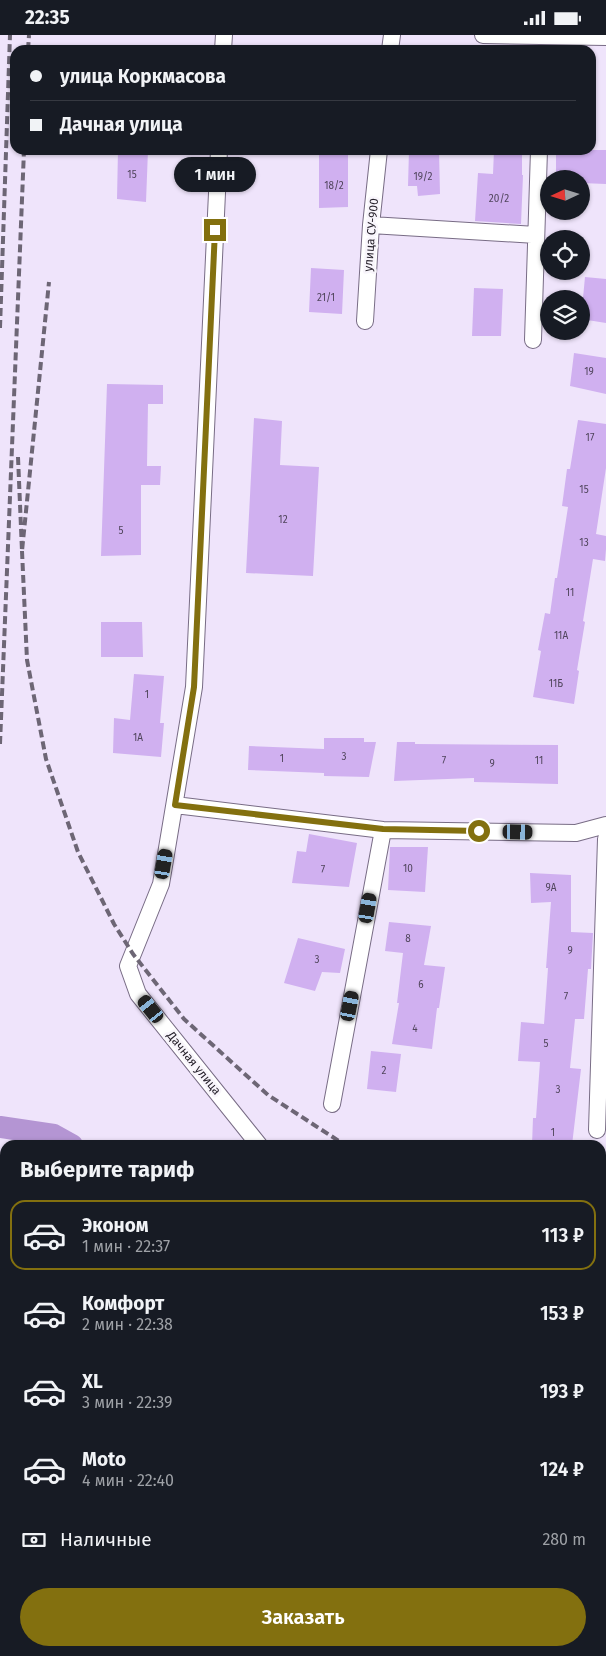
<!DOCTYPE html>
<html lang="ru">
<meta charset="utf-8">
<style>
body{margin:0;font-family:"Fira Sans",sans-serif;background:#242831;color:#f1f3f6;height:100vh;display:flex;flex-direction:column;font-size:19px;white-space:nowrap}
*{box-sizing:border-box;margin:0}
p{font-size:16px;color:#9ea1a6}
.icon{flex:none;width:28px;height:28px;fill:none;stroke:currentColor;stroke-width:2;stroke-linecap:round;stroke-linejoin:round}
.map{position:relative;flex:1;overflow:hidden}
.side{position:absolute;left:0px;top:1105px;width:606px;height:516px;display:flex;flex-direction:column;background:#171b24;border-radius:15px 15px 0 0;box-shadow:0 1px 4px #0004}
.side>*{flex:none}
.hud{position:absolute;left:10px;top:10px;width:586px;height:110px;border-radius:15px;box-shadow:0 1px 4px #0004;display:grid;align-content:center;height:110px;padding:0 20px;background:#171b24}
.needle{width:32px;rotate:266deg}
.buttons{position:absolute;left:540px;top:135px;display:grid;gap:10px}
.buttons a{display:grid;place-items:center;width:50px;height:50px;border-radius:50%;background:#171b24;box-shadow:0 1px 4px #0004;font-size:25px}
.end{position:absolute;width:22px;height:22px;margin:-11px;border:6px solid #83700f;background:#fff;box-shadow:0 0 0 2px #fff}
.from{border-radius:50%}
.bubble{position:absolute;height:35px;border-radius:18px;background:#171b24;box-shadow:0 1px 4px #0004;font-size:16px;font-weight:600;line-height:35px;text-align:center}
.car{position:absolute;width:15px;height:30px;margin:-15px -8px;border-radius:6px;box-shadow:0 0 4px 1px #0007;background:linear-gradient(#222 24%,#8ab4d8 0 40%,#222 0 76%,#8ab4d8 0 86%,#222 0)}
.hud b{display:flex;align-items:center;gap:18px;height:48px;font-size:19px}
.hud b+b{border-top:1px solid #363941}
.hud i{width:12px;height:12px;background:#f1f3f6}
ul{padding:0;list-style:none}
li{display:flex;align-items:center;gap:15px;height:70px;margin:0 10px 8px;padding:0 10px;border:2px solid transparent;border-radius:15px}
li div{flex:1}
li b{display:block;font-size:19px}
li em{font-style:normal;font-weight:600}
li.selected{border-color:#83700f}
li>.icon{width:45px;height:45px;stroke-width:1.5}
h2{padding:0 20px;font-size:22px;line-height:60px}
.pay{display:flex;align-items:center;gap:12px;height:55px;padding:0 20px;font-size:19px}
.pay p{margin-inline-start:auto}
.action{display:flex;gap:10px;margin-top:auto;padding:10px 20px}
.action a{flex:1;height:58px;border-radius:30px;background:#83700f;color:#fff;font-size:20px;font-weight:600;line-height:58px;text-align:center}
.status{display:flex;justify-content:space-between;align-items:center;height:35px;padding:0 25px;background:#171b24;direction:ltr}
.status svg{height:14px;fill:currentColor}
.map>svg:first-child{display:block}
</style>
<div class="status"><b>22:35</b><svg viewBox="0 0 49 12"><path d="M0 12V9h3v3zM5 12V6h3v6zM10 12V3h3v9zM15 12V0h3v12zM26 1h20v11H26zM47 4h2v5h-2z"/></svg></div>
<div class="map">
<svg width="606" height="1621" viewBox="0 0 606 1621">
<rect width="100%" height="100%" fill="#efe4fb"/>
<g fill="none" stroke-linecap="round" stroke-linejoin="round">
<path stroke="#b495d3" stroke-width="22" d="M0,1092L54,1100L72,1110
M601,1543L606,1547"/>
</g>
<path fill="#d0b0f0" d="M118,115H148L146,167L117,164Z
M319,115H348V172L319,173Z
M409,115H439L440,159L418,161L417,151H408Z
M494,115H522V140H523L521,189L475,186L478,138L493,139Z
M556,115H606V149L581,148V144H556Z
M311,233L344,235L342,279L309,277Z
M585,242L606,244V288L581,284Z
M474,253L503,254L501,301H472Z
M574,318L606,323V359L570,351Z
M107,349L163,350V369H148L147,431H161L160,450H141V520L101,521Z
M254,383L282,386L280,430L319,432L313,541L246,538Z
M578,385L606,389V433L596,499L606,501V514L605,526L593,524L583,586L585,587L577,635L579,636L574,669L533,662L541,616L538,615L545,578L550,579L555,543H557L568,472L562,471L567,434H570Z
M101,587H142L143,622H101Z
M134,639L164,641L160,688H164L161,722L113,718L114,683L130,685Z
M324,703H364V707H376L369,742L324,741V738L248,735L249,711L324,714Z
M397,707H415V709L558,710V749L474,747V743L394,746Z
M309,799L357,808L349,852L292,848L297,816L306,817Z
M390,812H428L425,857L388,855Z
M530,838L571,840V897L593,898L591,934H588L584,984H575L570,1033L581,1034L572,1110H532L533,1083H536L540,1027L518,1026L521,987L544,989L548,933H546L551,867L531,868Z
M389,887L431,891L424,930L445,932L439,973H437L432,1014L392,1009L399,968H397L403,918L385,916Z
M298,903L345,914L340,938L322,937L315,956L284,948Z
M371,1016L401,1019L396,1057L367,1054Z"/>
<g fill="none" stroke-linecap="round" stroke-linejoin="round">
<g stroke="#786c85" stroke-width="18">
<path id="minor" d="M483,0L606,2
M223,15L224,0
M390,15L392,0
M219,115L194,652L161,849L128,931L138,959L259,1110
M371,190L536,200
M365,286L371,190L379,115
M533,305L539,115
M175,770L383,795L576,798L606,790
M332,1069L383,795
M597,1095L606,804
M601,1235L606,1236
M601,1614L606,1618
M457,1621L458,1616"/>
</g>
<use href="#minor" stroke="#fff" stroke-width="16"/>
<path stroke="#6d6675" stroke-width="4" stroke-dasharray="8 4" stroke-linecap="butt" d="M28,15L29,0
M0,293L10,0
M18,422L22,516L49,247
M22,516L27,625L46,724L78,817L114,889L133,919L184,984L268,1060L345,1110
M0,709L24,115
M601,1190L606,1191"/>
</g>
<g fill="none" stroke-linecap="round" stroke-linejoin="round">
<path stroke="#83700f" stroke-width="6" d="M215,195L194,652L175,770L383,794L479,796"/>
</g>
<g text-anchor="middle" dominant-baseline="central" stroke-width="5" stroke-linejoin="round" paint-order="stroke">
<g font-size="10" fill="#50455c">
<text x="132" y="140">15</text>
<text x="423" y="142">19/2</text>
<text x="334" y="151">18/2</text>
<text x="499" y="164">20/2</text>
<text x="326" y="263">21/1</text>
<text x="589" y="337">19</text>
<text x="590" y="403">17</text>
<text x="584" y="455">15</text>
<text x="283" y="485">12</text>
<text x="121" y="496">5</text>
<text x="584" y="508">13</text>
<text x="570" y="558">11</text>
<text x="561" y="601">11А</text>
<text x="556" y="649">11Б</text>
<text x="147" y="660">1</text>
<text x="138" y="703">1А</text>
<text x="344" y="722">3</text>
<text x="282" y="724">1</text>
<text x="444" y="726">7</text>
<text x="539" y="726">11</text>
<text x="492" y="729">9</text>
<text x="408" y="834">10</text>
<text x="323" y="835">7</text>
<text x="551" y="853">9А</text>
<text x="408" y="904">8</text>
<text x="570" y="916">9</text>
<text x="317" y="925">3</text>
<text x="421" y="950">6</text>
<text x="566" y="962">7</text>
<text x="415" y="994">4</text>
<text x="546" y="1009">5</text>
<text x="384" y="1036">2</text>
<text x="558" y="1055">3</text>
<text x="553" y="1098">1</text>
</g>
<g font-size="12" fill="#26212b" stroke="#f8f5fb">
<text transform="translate(371 200) rotate(-85)">улица СУ-900</text>
<text transform="translate(194 1028) rotate(51)">Дачная улица</text>
</g>
</g>
</svg>
<div class="buttons">
<a><svg class="needle" viewBox="-14 -14 28 28"><path d="M0-13l5 13h-10z" fill="#e53935"/><path d="M0 13l5-13h-10z" fill="#9ea1a6"/></svg></a>
<a><svg class="icon" aria-label="locate" viewBox="0 0 24 24"><circle cx="12" cy="12" r="6"/><path d="M12 2v4M12 18v4M2 12h4M18 12h4"/></svg></a>
<a><svg class="icon" aria-label="layers" viewBox="0 0 24 24"><path d="M12 4l9 5-9 5-9-5zM3 14l9 5 9-5"/></svg></a>
</div>
<i class="end from" style="left:479px;top:796px"></i>
<i class="end" style="left:215px;top:195px"></i>
<div class="bubble" style="left:174px;top:122px;width:82px">1 мин</div>
<i class="car" style="left:518px;top:797px;rotate:91deg"></i>
<i class="car" style="left:164px;top:829px;rotate:10deg"></i>
<i class="car" style="left:368px;top:873px;rotate:10deg"></i>
<i class="car" style="left:350px;top:971px;rotate:11deg"></i>
<i class="car" style="left:151px;top:974px;rotate:321deg"></i>
<div class="hud">
<b><i class="from"></i>улица Коркмасова</b>
<b><i></i>Дачная улица</b>
</div>
<section class="side">
<h2>Выберите тариф</h2>
<ul>
<li class="selected"><svg class="icon" aria-label="car" viewBox="0 0 24 24"><path d="M5 17H2v-5l4-1 3-4h7l3 4 3 1v5h-3M9 17h6M6 11h13"/><circle cx="7" cy="17" r="2"/><circle cx="17" cy="17" r="2"/></svg><div><b>Эконом</b><p>1 мин · 22:37</p></div><em>113 ₽</em></li>
<li><svg class="icon" aria-label="car" viewBox="0 0 24 24"><path d="M5 17H2v-5l4-1 3-4h7l3 4 3 1v5h-3M9 17h6M6 11h13"/><circle cx="7" cy="17" r="2"/><circle cx="17" cy="17" r="2"/></svg><div><b>Комфорт</b><p>2 мин · 22:38</p></div><em>153 ₽</em></li>
<li><svg class="icon" aria-label="car" viewBox="0 0 24 24"><path d="M5 17H2v-5l4-1 3-4h7l3 4 3 1v5h-3M9 17h6M6 11h13"/><circle cx="7" cy="17" r="2"/><circle cx="17" cy="17" r="2"/></svg><div><b>XL</b><p>3 мин · 22:39</p></div><em>193 ₽</em></li>
<li><svg class="icon" aria-label="car" viewBox="0 0 24 24"><path d="M5 17H2v-5l4-1 3-4h7l3 4 3 1v5h-3M9 17h6M6 11h13"/><circle cx="7" cy="17" r="2"/><circle cx="17" cy="17" r="2"/></svg><div><b>Moto</b><p>4 мин · 22:40</p></div><em>124 ₽</em></li>
</ul>
<div class="pay"><svg class="icon" aria-label="cash" viewBox="0 0 24 24"><path d="M3 7h18v10H3z"/><circle cx="12" cy="12" r="2"/></svg>Наличные<p>280 m</p></div>
<div class="action"><a>Заказать</a></div>
</section>
</div>
